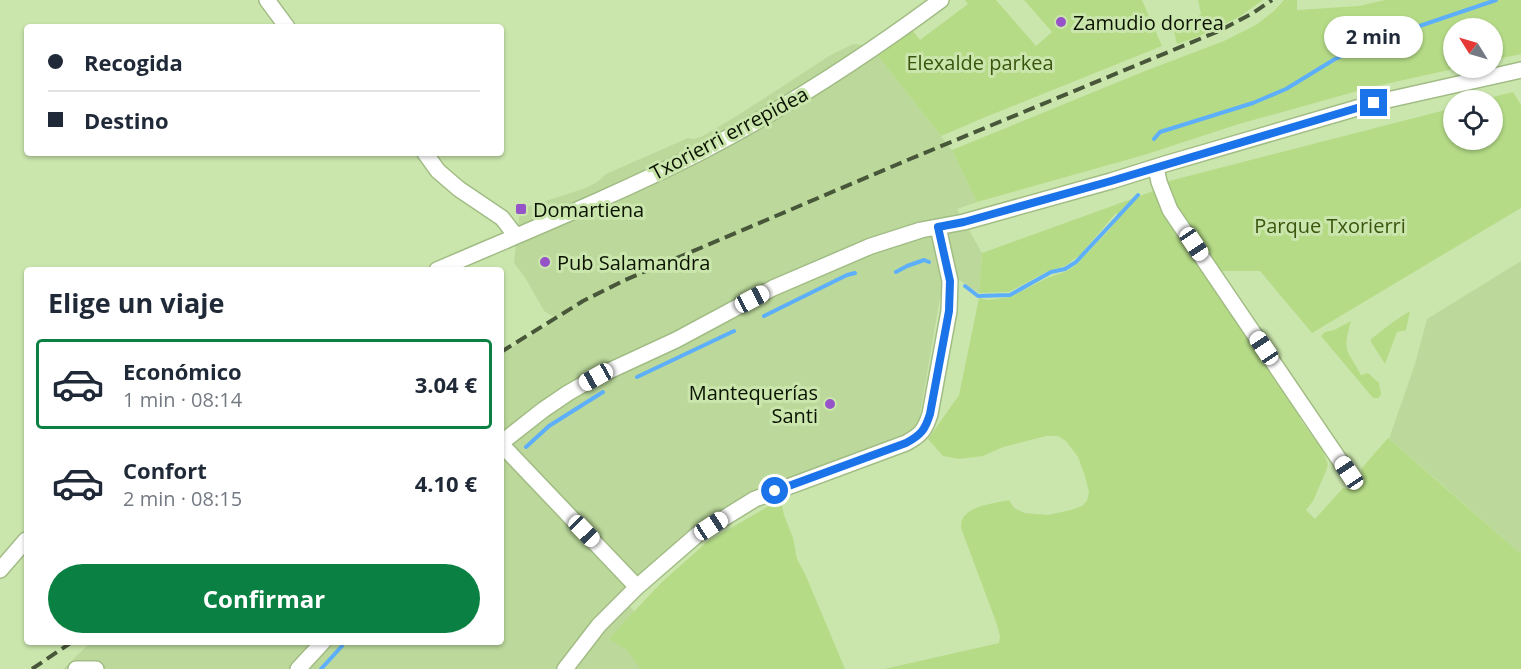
<!DOCTYPE html>
<html lang="es">
<meta charset="utf-8">
<style>
body{margin:0;font-family:"Open Sans",sans-serif;background:#f6f6f7;color:#1f2937;height:100vh;display:flex;flex-direction:column;font-size:22px;white-space:nowrap}
*{box-sizing:border-box;margin:0}
p{font-size:20px;color:#747a83}
.icon{flex:none;width:33px;height:33px;fill:none;stroke:currentColor;stroke-width:2;stroke-linecap:round;stroke-linejoin:round}
.map{position:relative;flex:1;overflow:hidden}
.side{position:absolute;left:24px;top:267px;width:480px;height:378px;display:flex;flex-direction:column;background:#fff;border-radius:6px;box-shadow:0 2px 4px #0004}
.side>*{flex:none}
.guide{position:absolute;left:24px;top:24px;width:480px;height:132px;border-radius:6px;box-shadow:0 2px 4px #0004;display:grid;align-content:center;height:132px;padding:0 24px;background:#fff}
.needle{width:39px;rotate:307deg}
.tools{position:absolute;left:1443px;top:18px;display:grid;gap:12px}
.tools a{display:grid;place-items:center;width:60px;height:60px;border-radius:50%;background:#fff;box-shadow:0 2px 4px #0004;font-size:30px}
.end{position:absolute;width:27px;height:27px;margin:-14px;border:8px solid #1a73e8;background:#fff;box-shadow:0 0 0 3px #fff}
.from{border-radius:50%}
.bubble{position:absolute;height:42px;border-radius:21px;background:#fff;box-shadow:0 2px 4px #0004;font-size:20px;font-weight:700;line-height:42px;text-align:center}
.car{position:absolute;width:18px;height:36px;margin:-18px -9px;border-radius:8px;box-shadow:0 0 4px 2px #0007;background:linear-gradient(#fff 24%,#345 0 40%,#fff 0 76%,#345 0 86%,#fff 0)}
.guide b{display:flex;align-items:center;gap:21px;height:57px;font-size:22px}
.guide b+b{border-top:2px solid #e0e1e3}
.guide i{width:15px;height:15px;background:#1f2937}
ul{padding:0;list-style:none}
li{display:flex;align-items:center;gap:18px;height:90px;margin:0 12px 9px;padding:0 12px;border:3px solid transparent;border-radius:6px}
li div{flex:1}
li b{display:block;font-size:22px}
li em{font-style:normal;font-weight:700}
li.active{border-color:#0b8043}
li>.icon{width:54px;height:54px;stroke-width:1.5}
h2{padding:0 24px;font-size:27px;line-height:72px}
.cta{display:flex;gap:12px;margin-top:auto;padding:12px 24px}
.cta a{flex:1;height:69px;border-radius:36px;background:#0b8043;color:#fff;font-size:24px;font-weight:700;line-height:69px;text-align:center}
.map>svg:first-child{display:block}
</style>
<div class="map">
<svg width="1521" height="669" viewBox="0 0 1521 669">
<rect width="100%" height="100%" fill="#cbe6ad"/>
<path fill="#bcd99b" d="M853,44L864,45L878,56L952,150L977,202L957,209L982,253L979,293L938,266L943,280L917,432L689,535L619,594L640,618L646,669H63L91,642H501V354L561,317L552,316L544,311L526,279L514,263L520,209L583,189L596,183L606,174L688,138L694,139L703,136L743,112L829,56Z
M1521,261V554L1438,481L1389,439L1415,364L1427,319Z"/>
<path fill="#b5db87" d="M965,0H996L1036,46L1052,32L1024,0H1142L1162,46L988,116L941,136L878,56L913,31L920,40L968,4Z
M1198,0H1263L1239,17L1197,37L1177,44L1173,27L1190,23L1201,14Z
M1284,0H1297V10L1359,6L1385,0H1521V54L1493,60L1492,28H1454V68H1458L1372,87L1239,124L1144,155L977,202L952,150L1145,71L1224,41L1256,25L1274,11Z
M1513,92L1521,105V208L1312,333L1260,271H1217L1171,201L1165,182L1453,108L1454,140H1492V100H1481Z
M1159,189L1295,403L1301,421L1322,449L1328,464L1326,471L1313,501L1306,510L1315,519L1343,488L1349,489L1362,475L1361,469L1388,438L1521,554V669H884L999,643L1000,636L996,622L961,528C959,506 992,504 1009,500L1014,508L1025,513L1048,515L1071,510L1082,506L1087,501L1089,492L1085,476L1078,457L1066,441L1058,436H1046L1003,447L983,456L959,459L943,456L928,439L959,395L979,298L988,300L1010,297L1047,278L1067,271L1076,265L1110,229L1120,216L1116,213L1081,254L1065,266L1044,273L1009,292L979,293L982,253Z
M1410,311L1406,330L1397,332L1385,364L1371,342V339L1393,322Z
M1351,321C1342,353 1347,349 1361,375L1368,373L1379,383L1381,394L1379,398H1373L1321,336L1325,332L1334,330Z
M781,501L784,515L793,538L797,559L806,576L845,669H641L627,650L609,639L625,621L662,582L707,542L767,507Z"/>
<g fill="none" stroke-linecap="round" stroke-linejoin="round">
<path stroke="#5eaffa" stroke-width="4" d="M1154,139L1160,132L1253,103L1286,89L1335,59L1390,36L1496,0
M896,272L907,266L924,260L929,262
M965,286L978,296L1010,295L1051,272L1065,269L1076,262L1138,195
M764,316L847,275L855,273
M637,377L734,331
M526,447L549,426L603,392
M321,669L342,646"/>
<g stroke="#a2bc85" stroke-width="18">
<path id="minor" d="M267,0L287,27
M425,153L438,171L459,189L502,218L516,236
M1156,167L1159,182L1170,210L1351,477
M437,270C525,232 614,196 699,153C784,109 864,57 941,0
M501,443L543,410L568,393L596,377L676,340L773,288L871,246L921,230L964,222L1111,181L1165,164L1374,103L1521,70
M501,444L637,587
M0,570L26,540
M76,669H96
M298,669L323,642
M565,669L599,625L637,587L698,534L755,499L906,443C921,435 925,430 930,414L949,311L950,281L938,227"/>
</g>
<use href="#minor" stroke="#fff" stroke-width="15"/>
<path stroke="#485739" stroke-width="4" stroke-dasharray="12 6" stroke-linecap="butt" d="M501,352L583,301L625,280L910,159L1219,31L1253,13L1272,0
M32,669L72,642"/>
</g>
<g fill="none" stroke-linecap="round" stroke-linejoin="round">
<path stroke="#1a73e8" stroke-width="8" d="M775,491L906,443C921,435 925,430 930,414L949,311L950,281L938,227L964,222L1111,181L1374,103"/>
</g>
<g fill="#9653c8" stroke="#cbe6ad" stroke-width="2">
<circle cx="1061" cy="22" r="6"/>
<rect x="515" y="203" width="12" height="12" rx="3"/>
<circle cx="545" cy="262" r="6"/>
<circle cx="830" cy="404" r="6"/>
</g>
<g text-anchor="middle" dominant-baseline="central" stroke-width="6" stroke-linejoin="round" paint-order="stroke">
<g font-size="20" fill="#0a1301" stroke="#cbe6ad" text-anchor="start">
<text x="1073" y="22">Zamudio dorrea</text>
<text x="533" y="209">Domartiena</text>
<text x="557" y="262">Pub Salamandra</text>
<text x="818" y="392" text-anchor="end">Mantequerías<tspan x="818" dy="23">Santi</tspan></text>
</g>
<g font-size="20" fill="#3b550e" stroke="#cbe6ad">
<text x="980" y="62">Elexalde parkea</text>
<text x="1330" y="225">Parque Txorierri</text>
</g>
<g font-size="20" fill="#0a1301" stroke="#cbe6ad">
<text transform="translate(729 133) rotate(-28)">Txorierri errepidea</text>
</g>
</g>
</svg>
<div class="tools">
<a><svg class="needle" viewBox="-14 -14 28 28"><path d="M0-13l5 13h-10z" fill="#e53935"/><path d="M0 13l5-13h-10z" fill="#747a83"/></svg></a>
<a><svg class="icon" aria-label="locate" viewBox="0 0 24 24"><circle cx="12" cy="12" r="6"/><path d="M12 2v4M12 18v4M2 12h4M18 12h4"/></svg></a>
</div>
<i class="end from" style="left:775px;top:491px"></i>
<i class="end" style="left:1374px;top:103px"></i>
<div class="bubble" style="left:1324px;top:16px;width:99px">2 min</div>
<i class="car" style="left:1194px;top:244px;rotate:146deg"></i>
<i class="car" style="left:752px;top:299px;rotate:62deg"></i>
<i class="car" style="left:1264px;top:348px;rotate:326deg"></i>
<i class="car" style="left:596px;top:377px;rotate:241deg"></i>
<i class="car" style="left:1349px;top:473px;rotate:326deg"></i>
<i class="car" style="left:711px;top:526px;rotate:57deg"></i>
<i class="car" style="left:584px;top:531px;rotate:136deg"></i>
<div class="guide">
<b><i class="from"></i>Recogida</b>
<b><i></i>Destino</b>
</div>
<section class="side">
<h2>Elige un viaje</h2>
<ul>
<li class="active"><svg class="icon" aria-label="car" viewBox="0 0 24 24"><path d="M5 17H2v-5l4-1 3-4h7l3 4 3 1v5h-3M9 17h6M6 11h13"/><circle cx="7" cy="17" r="2"/><circle cx="17" cy="17" r="2"/></svg><div><b>Económico</b><p>1 min · 08:14</p></div><em>3.04 €</em></li>
<li><svg class="icon" aria-label="car" viewBox="0 0 24 24"><path d="M5 17H2v-5l4-1 3-4h7l3 4 3 1v5h-3M9 17h6M6 11h13"/><circle cx="7" cy="17" r="2"/><circle cx="17" cy="17" r="2"/></svg><div><b>Confort</b><p>2 min · 08:15</p></div><em>4.10 €</em></li>
</ul>
<div class="cta"><a>Confirmar</a></div>
</section>
</div>
